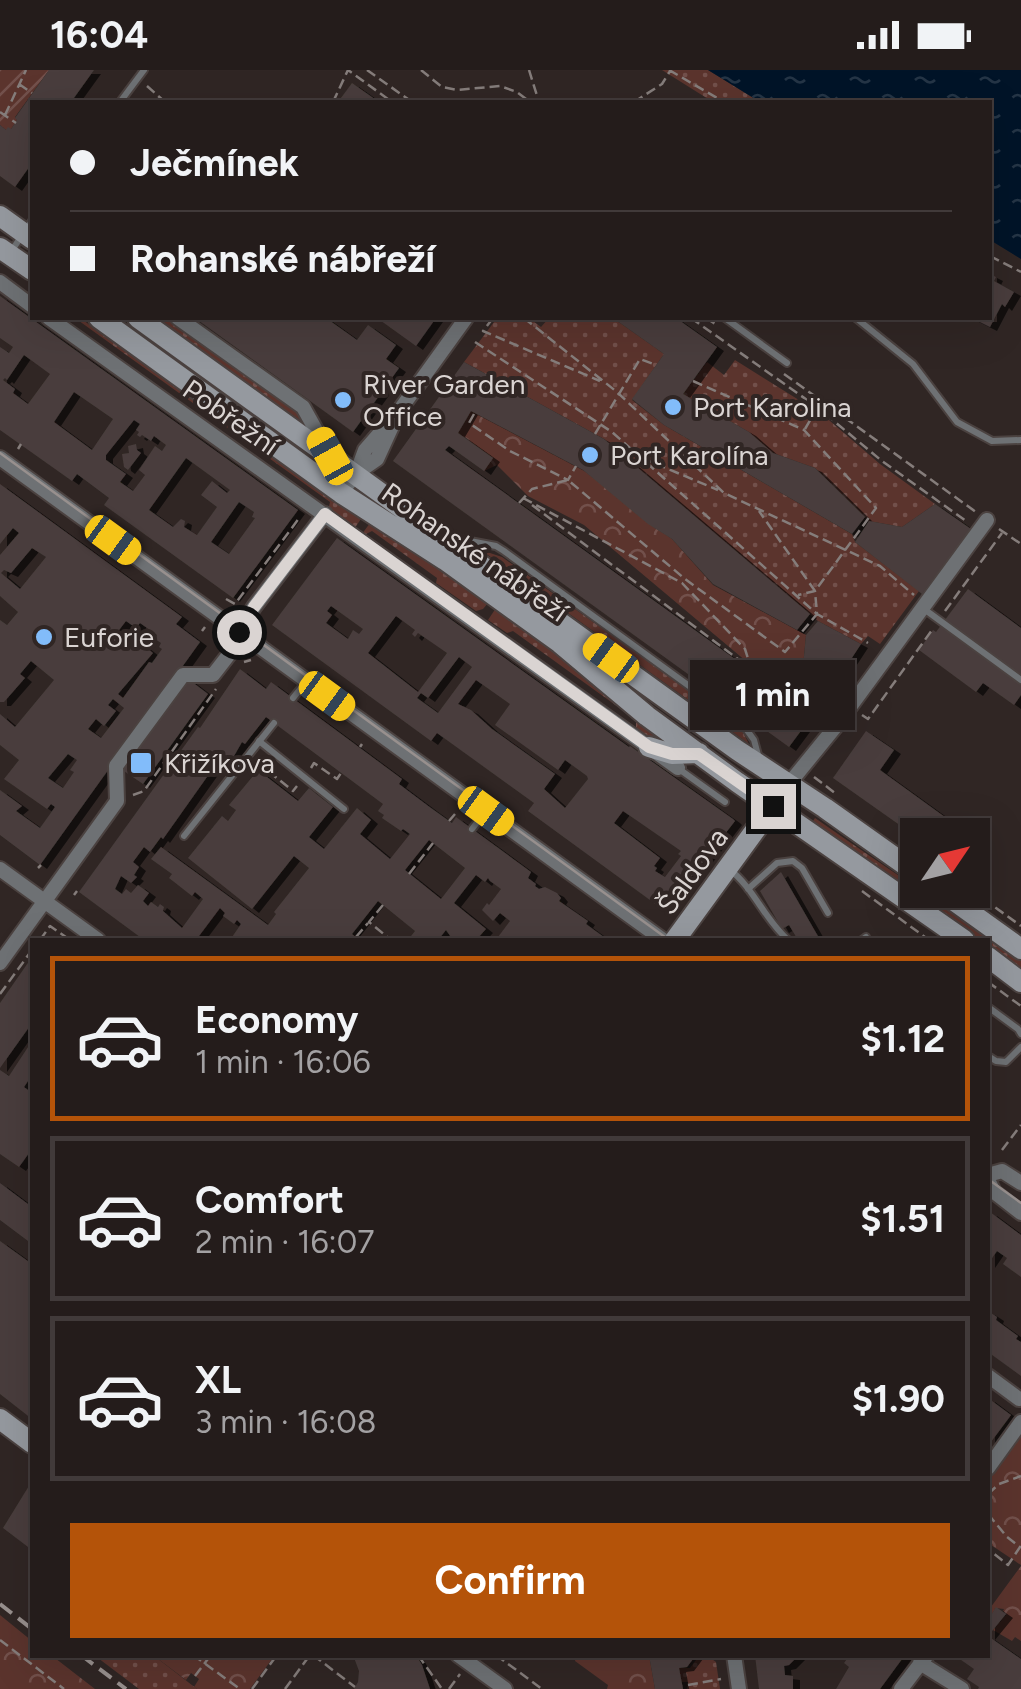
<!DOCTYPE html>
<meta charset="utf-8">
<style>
body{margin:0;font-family:Figtree,sans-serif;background:#2c2524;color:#f1f3f6;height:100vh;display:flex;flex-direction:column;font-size:38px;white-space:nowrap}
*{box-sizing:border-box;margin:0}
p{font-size:32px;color:#a3a1a3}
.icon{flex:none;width:55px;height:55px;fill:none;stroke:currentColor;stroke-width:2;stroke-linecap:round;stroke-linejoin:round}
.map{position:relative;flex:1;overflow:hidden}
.panel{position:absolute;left:30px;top:868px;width:960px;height:720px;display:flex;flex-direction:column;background:#241c1b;border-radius:0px;box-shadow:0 10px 40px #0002,0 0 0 2px #413a3a}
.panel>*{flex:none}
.banner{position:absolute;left:30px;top:30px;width:962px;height:220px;border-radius:0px;box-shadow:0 10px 40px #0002,0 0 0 2px #413a3a;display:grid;align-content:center;height:220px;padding:0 40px;background:#241c1b}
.needle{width:65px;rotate:55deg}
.controls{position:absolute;left:900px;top:748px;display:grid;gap:20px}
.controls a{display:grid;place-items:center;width:90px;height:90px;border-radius:0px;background:#241c1b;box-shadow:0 10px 40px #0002,0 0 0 2px #413a3a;font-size:50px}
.end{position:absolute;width:45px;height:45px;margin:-22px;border:12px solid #dad4d2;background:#111;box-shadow:0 0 0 5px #111}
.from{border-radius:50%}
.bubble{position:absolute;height:70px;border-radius:0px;background:#241c1b;box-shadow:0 10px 40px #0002,0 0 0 2px #413a3a;font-size:32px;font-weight:700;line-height:70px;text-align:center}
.car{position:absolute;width:30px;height:60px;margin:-30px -15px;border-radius:12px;box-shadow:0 0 8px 2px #0007;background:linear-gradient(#f5c518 24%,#345 0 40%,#f5c518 0 76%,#345 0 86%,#f5c518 0)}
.banner b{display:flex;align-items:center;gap:35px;height:95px;font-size:38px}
.banner b+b{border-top:2px solid #413a3a}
.banner i{width:25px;height:25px;background:#f1f3f6}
ul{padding:18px 0 0;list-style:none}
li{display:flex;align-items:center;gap:30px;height:165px;margin:0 20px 15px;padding:0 20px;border:5px solid #413a3a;border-radius:0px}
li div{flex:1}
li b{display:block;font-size:38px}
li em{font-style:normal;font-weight:700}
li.selected{border-color:#b45309}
li>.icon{width:90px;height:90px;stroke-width:1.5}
.action{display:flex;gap:20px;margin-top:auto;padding:20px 40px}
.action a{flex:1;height:115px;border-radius:0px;background:#b45309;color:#fff;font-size:40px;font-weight:700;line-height:115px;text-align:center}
.status{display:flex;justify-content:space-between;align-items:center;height:70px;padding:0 50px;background:#241c1b;direction:ltr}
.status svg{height:28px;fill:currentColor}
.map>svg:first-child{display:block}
</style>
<div class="status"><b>16:04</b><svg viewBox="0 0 49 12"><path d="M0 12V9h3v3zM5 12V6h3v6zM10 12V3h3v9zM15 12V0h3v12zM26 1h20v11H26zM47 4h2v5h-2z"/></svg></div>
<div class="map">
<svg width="1021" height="1619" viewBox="0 0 1021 1619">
<defs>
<pattern id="grass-dots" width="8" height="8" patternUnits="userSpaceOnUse" patternTransform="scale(2.5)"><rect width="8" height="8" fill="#5b342d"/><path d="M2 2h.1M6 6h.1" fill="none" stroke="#72504b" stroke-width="1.8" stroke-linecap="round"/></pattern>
<pattern id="park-crowns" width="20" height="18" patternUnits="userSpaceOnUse" patternTransform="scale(2.5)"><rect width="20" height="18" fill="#5b342d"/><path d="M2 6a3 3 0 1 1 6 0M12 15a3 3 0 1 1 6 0" fill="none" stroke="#72504b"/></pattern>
<pattern id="garden-furrows" width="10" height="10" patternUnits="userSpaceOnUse" patternTransform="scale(2.5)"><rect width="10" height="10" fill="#5b342d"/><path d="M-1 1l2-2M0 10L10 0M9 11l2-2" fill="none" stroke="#72504b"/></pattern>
<pattern id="water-ripples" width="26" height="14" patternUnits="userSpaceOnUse" patternTransform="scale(2.5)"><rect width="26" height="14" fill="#011428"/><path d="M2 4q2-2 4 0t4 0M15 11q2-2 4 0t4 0" fill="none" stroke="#253546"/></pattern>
<filter id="shadow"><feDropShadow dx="7" dy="4" stdDeviation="0" flood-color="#0009"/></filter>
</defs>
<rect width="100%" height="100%" fill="#302624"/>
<path fill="url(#grass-dots)" d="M662,0H708L760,32H713Z
M75,248H80L361,449L354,459L328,441L330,432Z
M157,248H171L296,338L308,356Z
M497,248H529L541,257L549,248H613L664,284L632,330L664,355L852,464L855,472L919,521L880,574L868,566L861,574L818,551L604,369L464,292Z
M735,290L823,345L880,394L935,434L902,457L869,451L815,398L773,383L683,324L707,292L724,305Z
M370,453L488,533L483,539L476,541L436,513L437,508L372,461L364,465L362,464Z
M481,480L502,487L735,653L742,660L749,674Z
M496,538L675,676L658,674L636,662V650L513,561L507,563L488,550Z
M815,748C884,797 952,840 1021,888V902L988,879V870H975L811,754Z
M94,1585H153L197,1619H139Z
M696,1585H706L716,1592L720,1619H687L688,1612H682L679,1598H690L696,1590L694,1587Z"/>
<path fill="url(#park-crowns)" d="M471,341L583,400L672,469L713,515L806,565L801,618L759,602L584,455L528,426L497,395L484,401L492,388L458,363Z
M1021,1365V1495L988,1473V1411Z
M1021,1496V1571L1015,1567L1012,1571L993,1560L1006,1545L1003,1541L1004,1539L996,1538L988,1550V1541Z
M0,1545L32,1571V1585H51L95,1619H0Z
M153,1585H275L250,1619H197L194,1617L199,1609L191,1603L186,1610Z
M576,1585H649L655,1619H607L608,1615L575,1591Z"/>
<path fill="url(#garden-furrows)" d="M0,0H49L15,47L17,50L11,59L6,60L0,55Z"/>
<path fill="url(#water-ripples)" d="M708,0H1021V189L990,170V32H760Z"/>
<path fill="#483e3c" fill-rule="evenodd" filter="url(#shadow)" d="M49,0H94L71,32H32V93L15,117L0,106V55L6,60L8,57L11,59L17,50L15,48Z
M352,13L379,32H338Z
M990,204L996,207L994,211L1014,222L1005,237L1002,234L990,257L972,248H990Z
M0,226L298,440L233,528L104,435L109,428L77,404L72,411L0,360V277L9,283L13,277L0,268ZM24,285L50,304L28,334L13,323L15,319L3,310L5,308L7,310ZM74,322L113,349L92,380L54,352ZM134,350L140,354L136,360L139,362L137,365L140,367L142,365L151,371L154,366L166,375L162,381L155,376L139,400L145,405L133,421L120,412L126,404L106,390V385ZM186,388L230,420L227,423L212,411L201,425L217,437L197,465L184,457L185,451L181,449L173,457L149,440ZM239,432L254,442L252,447L255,448L229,484L211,472Z
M195,248H326L357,270L368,255L396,275L386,289L399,298L353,362Z
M377,248H436L416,276Z
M613,248H676L717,277L683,324L749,362L773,383L815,398L865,447L852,464L664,355L632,329L664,284Z
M464,292L604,369L810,544L797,560L713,514L672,469L648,454L583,400L471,341L458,363L493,388L484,401L449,376L445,380L753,602L747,610L783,636L789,628L757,605L766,592L801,618L806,565L818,551L861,574L823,632L818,629L813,636L817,639L789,677L393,391Z
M136,374L137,380L141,383L128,400L124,397L122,384L129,383L128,376Z
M0,414L182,547L176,554L200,572L40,795L0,765V720L22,736L16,741L40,758L55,737L51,734L47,739L4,709L19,690L0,675V644L15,657L54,610L31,591L20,604L25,608L4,632H0V550L7,555L18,542L0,526V485L19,463L13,458L0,474ZM32,478L46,487L20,519L1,503L4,500L11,503ZM126,551L136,558L140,553L157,565L155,569L161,573L159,577L162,579L152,593L149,592L123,628L118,624L153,583L132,566L126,573L116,564ZM113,629L124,638L101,668L88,659L96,649L104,656L116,641L108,635ZM68,684L77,690L70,700L74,702L63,718L48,708Z
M935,434L971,459L922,524L855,472L869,451L902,457Z
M337,468L629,677L630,676L733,749L735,751L665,841L528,741L534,733L437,663L431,671L272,555ZM331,536L363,559L359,564L353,560L348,569L326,553L332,545L327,541ZM396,546L415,560L412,564L415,567L418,563L447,583L418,622L368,583ZM459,587L472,597L438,643L417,628L421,623L428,628ZM476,610L510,634L495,655L558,700L565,690L587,706L588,709L565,738L544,719L555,704L492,659L471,640L458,634ZM623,741L681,781L678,784L681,786L665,807L655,801L657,798L654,796L660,788L614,753Z
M968,519L1021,558V625L1014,635L983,613L976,622L919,580L933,560L936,562Z
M240,599L266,619L271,612L402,709L399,714L431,738L452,753L456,747L531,802L528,808L536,814L535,816L539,819L545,817L557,823L561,828L559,831L588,851L586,854L608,870H502L498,867L510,851L500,843L493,851L482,840L487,833L489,835L501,819L490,811L488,808L485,812L476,805L454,833L486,859L476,870H453L446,860L438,870H408L415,861L378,831L352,864L359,870H230L241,854L237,850L234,854L223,846L225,843L220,838L196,870H144L79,822L198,657L200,658ZM266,647L383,734L378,741L384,745L382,748L401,761L403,759L410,764L390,789L360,764L371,750L357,738L324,779L309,767L333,737L309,718L298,731L258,700L229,735L236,740L228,751L222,746L188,788L252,839L294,786L309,798L274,842L276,844L268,855L161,777L151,789L172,804L169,808L192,826L195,822L203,829L182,858L163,841L164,837L160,834L158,837L151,832L148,836L143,831L149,823L138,815L131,823L126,819L122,824L115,819L121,806L131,813L137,807L134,805L139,797L133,792L144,777L150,782L161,767L163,769L219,690L217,688L219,685L230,693L242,672L245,674ZM429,770L465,798L441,829L405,800Z
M187,608L208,624L143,714L121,699Z
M866,661L894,680L880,700L956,755L949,765H918V768L833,708Z
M781,802L819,868L816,870H798L789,855L782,859L760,821Z
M32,887V953L0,998V933Z
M32,971V1005L24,1017L28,1020L32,1014V1085L29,1083L19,1097L0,1084V1000L9,1006Z
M0,1113L32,1137V1174L0,1150Z
M990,1142L1021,1165V1207L1003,1194L1007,1188L997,1181L988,1194V1146Z
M0,1171L32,1194V1349L0,1324Z
M988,1241L997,1247L996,1250L1018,1266L1016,1269L1021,1272V1306L988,1282Z
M988,1328L1011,1345L988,1376Z
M32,1411V1480L3,1458Z
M996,1537L1006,1544L988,1566L1021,1589V1619H978L979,1617L967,1609L974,1599L954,1585H988V1550Z
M353,1585H416L422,1595L430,1619H354L358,1612L359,1601Z
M649,1585H696L687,1597L679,1598L683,1619H655Z
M755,1585H799L789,1595L784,1596L785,1605L793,1606V1619H759Z
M850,1585H905L880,1619H836L849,1597L844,1593Z"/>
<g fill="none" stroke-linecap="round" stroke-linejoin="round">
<g stroke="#4b4240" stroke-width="10">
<path id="lane" d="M120,32L144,0
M10,183L32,151
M725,248L787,293
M856,248L913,294L957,352L992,371L1021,370
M454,468L496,476L504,481L744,656L754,670L758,685
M924,539L1021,610
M293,628L306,612
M259,671L344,739
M679,699L725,732
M472,759L485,742
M184,766L274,653
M729,799C754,818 764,849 788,870
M748,819L777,793L793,791L802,798L828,843
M862,870L866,867
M988,937L1018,959L1021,964
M988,986L996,991L1006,992L1021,977"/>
</g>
<g stroke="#4b4240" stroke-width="18">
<path id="street" d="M0,212L32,236
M49,248L678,698
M178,248L303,337L327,380
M0,388L663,870
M357,403L377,389L393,354
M341,423L356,404L365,380L399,341L466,248
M788,715L836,656L987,450
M0,799L98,870
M0,893L117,731L116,696L183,605H213L234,578L239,561L254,537L325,444
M988,1105L1002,1101L1021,1113
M988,1110L994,1122L1021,1143
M988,1306L1019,1329
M988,1398L1021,1352
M458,1585L505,1619
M734,1585L739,1619
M920,1593L962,1619
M901,1619L927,1585"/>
</g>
<g stroke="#4b4240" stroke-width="24">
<path id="secondary" d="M0,146L32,169
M0,178L32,200
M99,248L341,423L445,490L560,573L647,646L737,712L964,870
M138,248L737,680L825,738L918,804
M649,677L672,684L699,683
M939,820L1021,879
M675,870L778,729
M988,887L1021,912
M0,1349L32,1373"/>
</g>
<path stroke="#857d7b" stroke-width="2.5" stroke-dasharray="10 5" stroke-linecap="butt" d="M367,0L412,32
M421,0L442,17L457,20L500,16L517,22L530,32
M529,0L539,32
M669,0L724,32
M19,14L32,23
M147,16L165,32
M333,32L348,0L392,32
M634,32L662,14L670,1
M0,42L16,53
M5,45L26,0
M990,186L1021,202
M493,248L483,261L600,311
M524,248L617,322L724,423L880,496L914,525
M691,248L817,337L882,391L966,451
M706,248L717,255
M475,272L612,362L817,544L868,573
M784,304L976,442
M693,311L804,360L876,438L815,521L759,441
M474,344L469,353L510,381L568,410L576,396
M805,359L816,340
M595,364L640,289L656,295
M18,379L21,374
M642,388L718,420
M523,428L682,513L745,579L751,598L756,602L752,609L785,633
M519,433L532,419L568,410L685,509L785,582L817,544L815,521L798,525
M532,435L750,598
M999,459L1021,474
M226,529L235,534L300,447
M945,541L1002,463
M202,561L205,557
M244,592L251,590
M862,645L868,649L932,560
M808,650L811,652
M360,677L362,674
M257,692L293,721L297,716
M311,698L314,693L337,709L341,703
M814,707L835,723
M133,725L144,721L216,619
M449,751L455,744
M38,798L41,795
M409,804L433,773
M971,820L1021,856
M862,821L929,870
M74,825L77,821
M383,835L369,852L391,870
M356,867L368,853
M40,870L50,856L70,870
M988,912L1021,936
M0,924L32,880
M1002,1080L1021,1055
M988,1424L999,1414L1021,1406
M988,1444L1007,1467L1020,1477L1008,1495L988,1479
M0,1570L64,1619
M193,1585L240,1619
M313,1585L355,1617
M418,1585L442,1619
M496,1585L542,1619
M195,1606L211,1585
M688,1615L721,1609
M252,1619L277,1585
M285,1619L310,1585
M449,1619L460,1604"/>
<use href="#lane" stroke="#6e7174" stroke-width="6"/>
<use href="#street" stroke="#6e7174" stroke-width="14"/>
<use href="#secondary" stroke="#95999f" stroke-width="20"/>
<path stroke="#98908e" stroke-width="2.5" d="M0,383L669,870
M988,1109L1021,1133"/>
<path stroke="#98908e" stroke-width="4" stroke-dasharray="15 8" stroke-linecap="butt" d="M0,1534L32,1559
M81,1585L126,1619"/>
</g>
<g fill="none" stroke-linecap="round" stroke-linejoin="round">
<path stroke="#dad4d2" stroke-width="12" d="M239,562L254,537L325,444L649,677L672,684H699L773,736"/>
</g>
<g fill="#82bcfa" stroke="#302624" stroke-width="4">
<circle cx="343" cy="330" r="10"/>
<circle cx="673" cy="337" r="10"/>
<circle cx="590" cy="385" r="10"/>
<circle cx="44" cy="567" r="10"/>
<rect x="129" y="681" width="24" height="24" rx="5"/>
</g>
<g text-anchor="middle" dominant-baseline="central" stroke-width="8" stroke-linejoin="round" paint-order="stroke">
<g font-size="28" fill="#dad4d2" stroke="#302624" text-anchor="start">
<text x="363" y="314">River Garden<tspan x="363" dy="32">Office</tspan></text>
<text x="693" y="337">Port Karolina</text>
<text x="610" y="385">Port Karolína</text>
<text x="64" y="567">Euforie</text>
<text x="164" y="693">Křižíkova</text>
</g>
<g font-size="28" fill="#dad4d2" stroke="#302624">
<text transform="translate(231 347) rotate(35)">Pobřežní</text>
<text transform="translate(475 482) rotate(35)">Rohanské nábřeží</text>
<text transform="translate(692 801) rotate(-54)">Šaldova</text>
</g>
</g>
</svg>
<div class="controls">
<a><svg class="needle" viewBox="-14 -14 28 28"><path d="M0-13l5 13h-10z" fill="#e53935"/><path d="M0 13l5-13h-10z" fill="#a3a1a3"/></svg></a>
</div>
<i class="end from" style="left:239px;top:562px"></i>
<i class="end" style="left:773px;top:736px"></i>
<div class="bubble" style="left:690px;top:590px;width:165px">1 min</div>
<i class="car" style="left:330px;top:386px;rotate:331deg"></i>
<i class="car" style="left:113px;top:470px;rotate:126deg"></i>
<i class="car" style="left:611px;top:588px;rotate:306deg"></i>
<i class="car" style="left:327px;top:626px;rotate:126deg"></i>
<i class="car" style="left:486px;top:741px;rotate:126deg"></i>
<div class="banner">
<b><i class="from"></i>Ječmínek</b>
<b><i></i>Rohanské nábřeží</b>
</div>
<section class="panel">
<ul>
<li class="selected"><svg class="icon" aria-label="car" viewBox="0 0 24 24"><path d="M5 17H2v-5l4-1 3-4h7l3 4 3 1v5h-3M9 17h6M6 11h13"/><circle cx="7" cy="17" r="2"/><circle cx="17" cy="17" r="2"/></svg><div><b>Economy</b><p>1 min · 16:06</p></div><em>$1.12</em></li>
<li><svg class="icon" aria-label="car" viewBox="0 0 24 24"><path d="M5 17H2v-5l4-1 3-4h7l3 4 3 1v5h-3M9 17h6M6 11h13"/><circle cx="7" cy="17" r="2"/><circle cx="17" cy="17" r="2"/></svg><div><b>Comfort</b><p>2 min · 16:07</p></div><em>$1.51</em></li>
<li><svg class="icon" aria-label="car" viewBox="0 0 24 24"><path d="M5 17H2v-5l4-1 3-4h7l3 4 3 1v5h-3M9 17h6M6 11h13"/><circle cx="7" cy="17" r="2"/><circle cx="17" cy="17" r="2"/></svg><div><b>XL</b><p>3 min · 16:08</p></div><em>$1.90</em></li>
</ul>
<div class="action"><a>Confirm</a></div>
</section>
</div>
